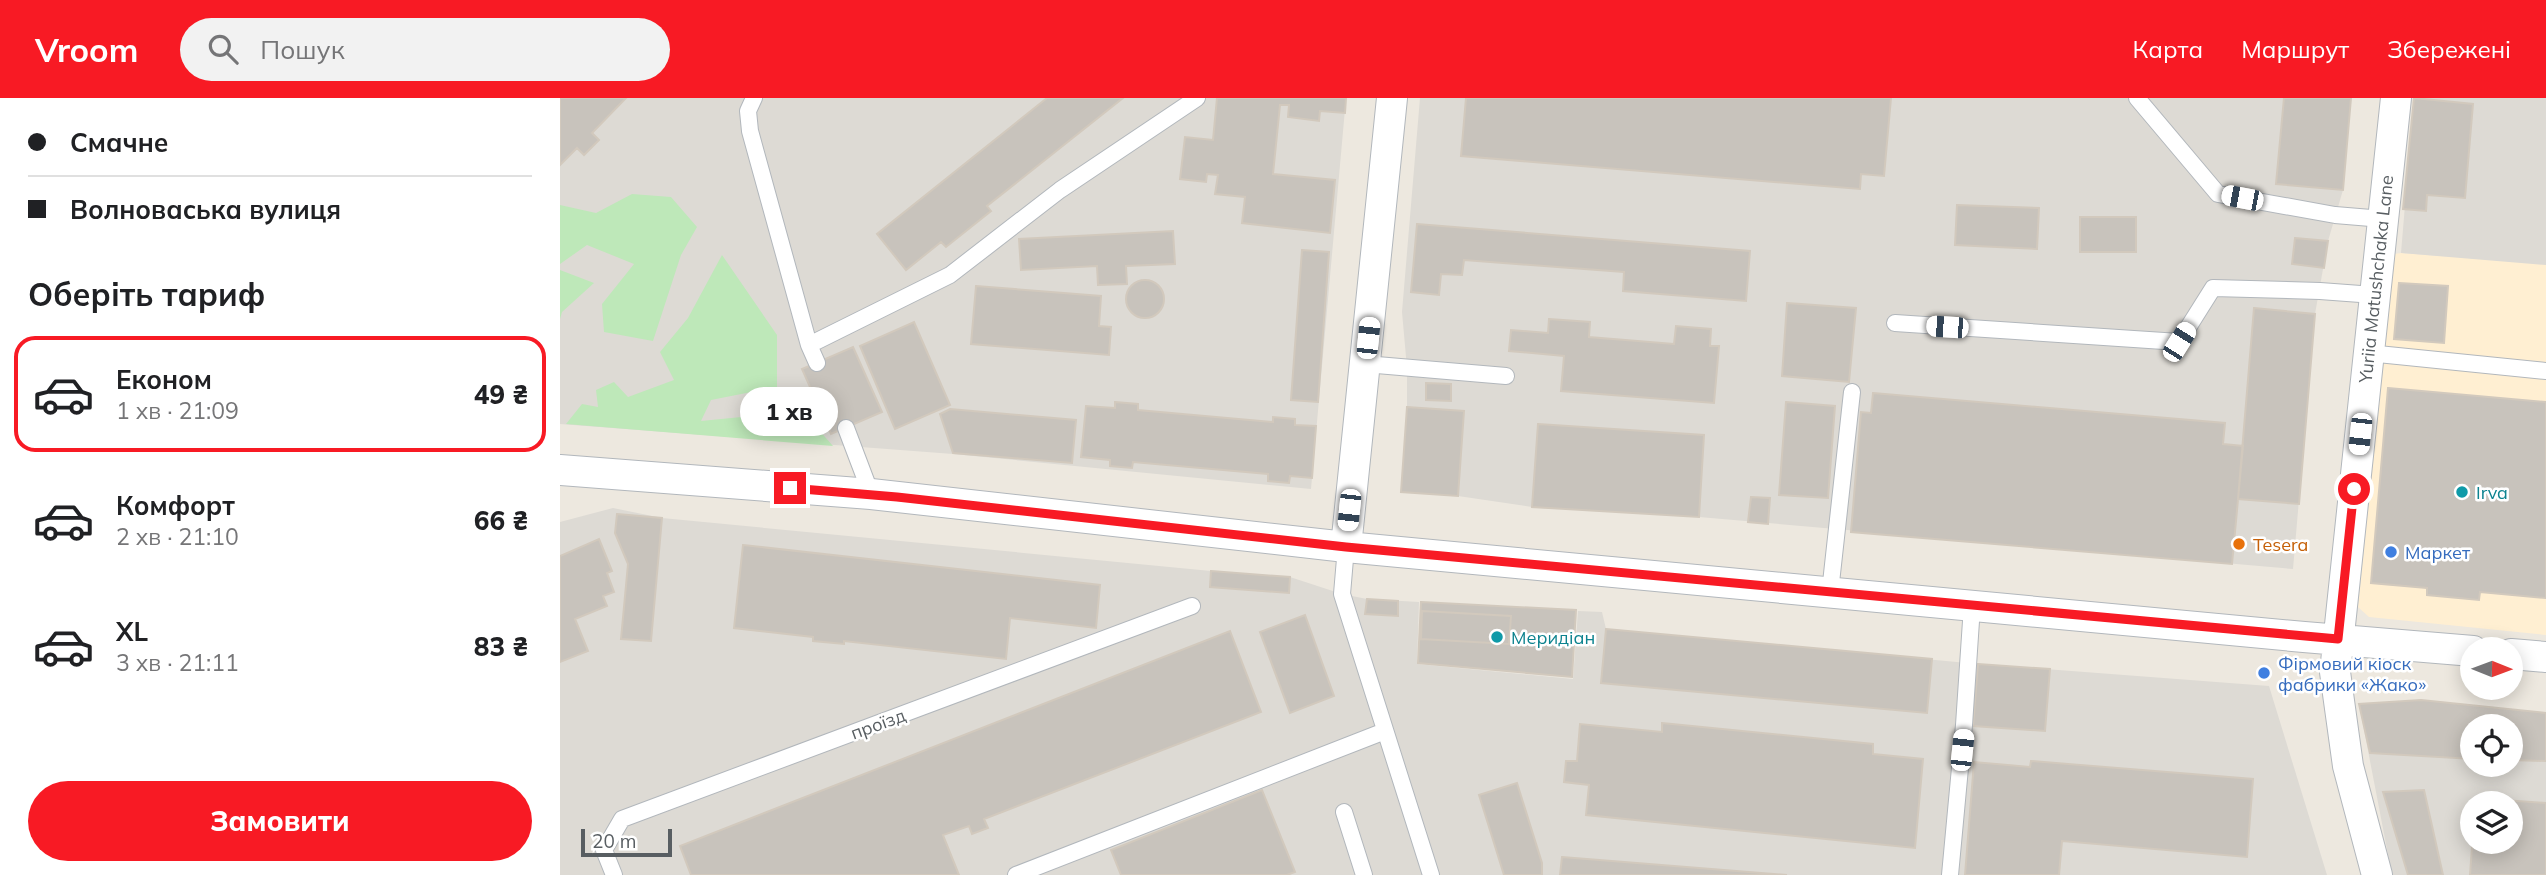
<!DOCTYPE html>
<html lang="uk">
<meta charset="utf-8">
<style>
body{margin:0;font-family:Mulish,sans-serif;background:#f2f2f2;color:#202124;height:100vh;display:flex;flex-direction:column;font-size:26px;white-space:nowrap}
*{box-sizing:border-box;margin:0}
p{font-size:23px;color:#757577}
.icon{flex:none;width:38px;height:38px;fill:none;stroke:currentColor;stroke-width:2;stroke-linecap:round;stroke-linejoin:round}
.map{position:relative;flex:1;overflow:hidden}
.side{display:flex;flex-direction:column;background:#fff;width:560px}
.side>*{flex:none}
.guide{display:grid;align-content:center;height:154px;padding:0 28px;background:#fff}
.needle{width:46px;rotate:91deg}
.tools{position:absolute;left:1900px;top:539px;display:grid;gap:14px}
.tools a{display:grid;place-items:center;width:63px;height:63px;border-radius:50%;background:#fff;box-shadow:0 4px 18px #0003;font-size:35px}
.scale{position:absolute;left:21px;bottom:18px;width:91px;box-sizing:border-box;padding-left:7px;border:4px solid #585e62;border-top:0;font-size:19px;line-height:24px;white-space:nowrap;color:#585e62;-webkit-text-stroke:5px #fff;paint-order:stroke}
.end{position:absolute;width:32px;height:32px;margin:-16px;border:9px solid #f81a24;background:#fff;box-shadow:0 0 0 4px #fff}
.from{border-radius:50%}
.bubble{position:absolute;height:49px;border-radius:24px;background:#fff;box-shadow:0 4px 18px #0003;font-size:23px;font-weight:800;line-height:49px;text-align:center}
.car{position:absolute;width:21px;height:42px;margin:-21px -10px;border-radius:9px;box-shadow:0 0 5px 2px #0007;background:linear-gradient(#fff 24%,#345 0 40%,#fff 0 76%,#345 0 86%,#fff 0)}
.guide b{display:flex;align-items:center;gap:24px;height:66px;font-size:26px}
.guide b+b{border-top:2px solid #e0e0e0}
.guide i{width:18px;height:18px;background:#202124}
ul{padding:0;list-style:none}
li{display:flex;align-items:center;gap:21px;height:116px;margin:0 14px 10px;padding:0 14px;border:4px solid transparent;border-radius:21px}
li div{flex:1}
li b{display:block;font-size:26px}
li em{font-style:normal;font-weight:800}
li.current{border-color:#f81a24}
li>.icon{width:63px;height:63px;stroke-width:1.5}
h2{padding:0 28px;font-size:32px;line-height:84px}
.primary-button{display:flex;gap:14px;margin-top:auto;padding:14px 28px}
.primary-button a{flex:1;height:80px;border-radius:42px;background:#f81a24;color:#fff;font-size:28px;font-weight:800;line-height:80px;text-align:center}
header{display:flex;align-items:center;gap:42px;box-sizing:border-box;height:98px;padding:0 35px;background:#f81a24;color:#fff}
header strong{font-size:33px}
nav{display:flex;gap:38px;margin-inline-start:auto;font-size:24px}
.search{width:490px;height:63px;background:#f2f2f2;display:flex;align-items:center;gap:18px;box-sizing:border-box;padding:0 24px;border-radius:38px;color:#757577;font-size:26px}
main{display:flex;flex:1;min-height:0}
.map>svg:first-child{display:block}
</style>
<header>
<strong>Vroom</strong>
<div class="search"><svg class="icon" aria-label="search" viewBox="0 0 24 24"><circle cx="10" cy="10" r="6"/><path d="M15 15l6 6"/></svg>Пошук</div>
<nav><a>Карта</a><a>Маршрут</a><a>Збережені</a></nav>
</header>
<main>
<section class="side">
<div class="guide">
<b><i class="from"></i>Смачне</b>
<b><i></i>Волноваська вулиця</b>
</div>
<h2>Оберіть тариф</h2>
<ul>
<li class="current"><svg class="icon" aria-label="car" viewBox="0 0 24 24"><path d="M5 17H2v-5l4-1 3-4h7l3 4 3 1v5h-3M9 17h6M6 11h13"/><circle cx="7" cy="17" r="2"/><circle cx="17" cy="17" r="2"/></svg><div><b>Економ</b><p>1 хв · 21:09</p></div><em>49 ₴</em></li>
<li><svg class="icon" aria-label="car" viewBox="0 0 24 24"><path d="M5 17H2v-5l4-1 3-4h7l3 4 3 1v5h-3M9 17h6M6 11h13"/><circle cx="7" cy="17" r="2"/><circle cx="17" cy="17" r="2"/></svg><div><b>Комфорт</b><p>2 хв · 21:10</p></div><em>66 ₴</em></li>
<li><svg class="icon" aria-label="car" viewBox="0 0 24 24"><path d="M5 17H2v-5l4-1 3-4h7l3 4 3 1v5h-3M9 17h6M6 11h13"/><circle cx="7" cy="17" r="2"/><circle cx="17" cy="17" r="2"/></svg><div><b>XL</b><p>3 хв · 21:11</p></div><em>83 ₴</em></li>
</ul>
<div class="primary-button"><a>Замовити</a></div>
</section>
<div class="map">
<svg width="1986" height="777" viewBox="0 0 1986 777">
<rect width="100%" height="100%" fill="#ede8df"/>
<path fill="#ffefd2" d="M1841,155L1986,166V537L1809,519L1798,509L1834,156Z"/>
<path fill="#dddad4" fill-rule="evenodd" d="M0,0H786L751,391L393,356L0,326Z
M860,0H1791L1783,92L1768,143L1755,216L1733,471L1139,419L972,409L898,398L841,394L847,309V270L842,214Z
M1854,0H1986V167L1841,155Z
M53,410L102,420L651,473L730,479L782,496L807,501L859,504L857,566L1013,581L1018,513L1042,514L1046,531L1418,566L1709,588L1767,777H0V424Z
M1799,606L1986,615V777H1832ZM1913,628H1951V667H1913ZM1913,705H1951V744H1913Z"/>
<path fill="#bee8b9" d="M72,96L111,99L137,129L121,157L93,243L44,234L42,206L74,166L27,147L0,166V107L36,115Z
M162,157L217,237V289L151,302L141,323L242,313L273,348L6,326L22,306L38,309L36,292L54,284L68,299L114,282L100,254L128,220Z
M0,172L34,185L2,214L0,221Z"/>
<path fill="#c8c3bc" stroke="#d2c9bd" stroke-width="2" d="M0,0H66L32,35L39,42L24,57L17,50L0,67Z
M487,0H563L427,108L431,113L386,149L381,144L346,172L317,136Z
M657,0H786L785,15L760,13L759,23L728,19L729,7H720L713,76L775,82L770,135L682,125L685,99L655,96L658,77L647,76L646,84L620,81L625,39L653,42Z
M906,0H1331L1324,78L1301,76L1300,91L901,58Z
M1724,0H1791L1783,92L1716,86Z
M1854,0L1913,6L1905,100L1867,97L1866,113L1843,111Z
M1397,107L1479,110L1477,151L1395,147Z
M1520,119H1576V154H1520Z
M857,126L1190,153L1186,203L1063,193L1064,174L904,162L902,177L881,176L879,197L851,194Z
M613,133L615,166L566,168L567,186L538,187L537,168L461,172L459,141Z
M1735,140L1768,143L1764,170L1732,166Z
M742,152L769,154L758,304L731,302Z
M566 201a19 19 0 1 1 38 0a19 19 0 1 1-38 0Z
M1839,185L1888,188L1884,245L1834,241Z
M416,188L541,198L539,228L551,229L549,257L411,246Z
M1227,205L1296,210L1289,284L1222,278Z
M1694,210L1755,216L1739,406L1678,401Z
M989,221L1030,224L1029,239L1114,246L1116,228L1151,231L1150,248H1159L1154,305L1001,293L1004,258L949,253L951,232L988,235Z
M354,224L390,307L335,331L300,248Z
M293,249L322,314L271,336L242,271Z
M866,285L891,286V303L866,302Z
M1828,290L1986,304V500L1920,494L1919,502L1867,497V490L1811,485Z
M1313,295L1665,325L1663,346L1683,348L1672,466L1291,434L1301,314L1311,315Z
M555,304L578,306V312L713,324V319L735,321V327L756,328L752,380L730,378L729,385L708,383V376L573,364L572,370L550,368V362L521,359L526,308L555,310Z
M1226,304L1275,308L1268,400L1219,397Z
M847,309L904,313L898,398L841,394Z
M390,311L516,322L512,365L393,355L380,316Z
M978,326L1144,337L1139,419L972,409Z
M1191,399L1210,400L1208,426L1188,424Z
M57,416L102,420L91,543L61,541L68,466L55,435Z
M39,441L52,473L47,475L54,494L43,498L47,508L15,521L28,553L0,564V458Z
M183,447L540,487L536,530L450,520L446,561L284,543V546L253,543V539L174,530Z
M651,473L730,479L729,495L650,489Z
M807,501L838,503V518L805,516Z
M861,504L1016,512L1012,579L858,565Z
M862,513L951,518L949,546L861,541Z
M745,517L774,598L730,615L700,534Z
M1046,531L1372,561L1367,615L1041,585Z
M670,533L701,614L424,721L428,730L412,736L409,728L383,737L399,777H131L120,748Z
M1418,566L1490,571L1485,633L1413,628Z
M1861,602L1986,615V663L1951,662V628H1913V661L1810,655L1799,606Z
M1102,625L1313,646V656L1363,661L1355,750L1026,717L1029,687L1004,684L1006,663H1017L1020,626L1102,634Z
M1471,663L1693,681L1687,759L1502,743L1499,777H1405L1414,664L1470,669Z
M957,685L982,765V777H944L919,697Z
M702,692L735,774L727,777H561L551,752Z
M1864,692L1883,777H1848L1823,694Z
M1915,700L1986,705V777H1910L1913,735V744H1951V705H1915Z
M1002,759L1227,777H1000Z"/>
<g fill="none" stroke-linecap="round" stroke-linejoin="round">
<g stroke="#b2b7bc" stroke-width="18">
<path id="lane" d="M194,0L188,13L190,33L249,247
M1577,0L1658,96L1775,117L1823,121
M1335,225L1619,244L1653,190L1760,193L1814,197
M1808,255L1986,273
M257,265L249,247L390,177L500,92L637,0
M805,266L946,278
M286,330L311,396
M786,449L782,496L871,777
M1270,494L1292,294
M784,714L804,777
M54,777L44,752L62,721L632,508
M456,777L825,633
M1390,777L1404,627L1412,508"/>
</g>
<g stroke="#b2b7bc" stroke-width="32">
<path id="street" d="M0,372L311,396L786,449L1744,539L1913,553
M786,449L832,0
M1951,556L1986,559
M1817,777L1788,668L1775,574L1836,0"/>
</g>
<use href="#lane" stroke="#fff" stroke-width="16"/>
<use href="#street" stroke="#fff" stroke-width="30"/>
</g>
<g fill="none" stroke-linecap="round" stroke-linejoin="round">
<path stroke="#f81a24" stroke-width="9" d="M230,390L337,399L786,449L1778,541L1794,391"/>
</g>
<g fill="#0f9aa8" stroke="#fff" stroke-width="2.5">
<circle cx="1902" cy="394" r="7"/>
<circle cx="937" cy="539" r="7"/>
</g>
<circle fill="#e8710a" stroke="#fff" stroke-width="2.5" cx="1679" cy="446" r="7"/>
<g fill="#3f7fe0" stroke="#fff" stroke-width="2.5">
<circle cx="1831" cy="454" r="7"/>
<circle cx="1704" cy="575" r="7"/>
</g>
<g text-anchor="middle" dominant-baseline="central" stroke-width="5" stroke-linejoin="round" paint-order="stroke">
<g font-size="18" fill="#585e62" stroke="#fff">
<text transform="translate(1816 181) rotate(-84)">Yuriia Matushchaka Lane</text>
<text transform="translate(318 626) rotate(-20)">проїзд</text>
</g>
<g font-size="18" fill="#0d838f" stroke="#fff" text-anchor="start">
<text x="1916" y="394">Irva</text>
<text x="951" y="539">Меридіан</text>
</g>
<g font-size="18" fill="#c56008" stroke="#fff" text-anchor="start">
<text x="1693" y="446">Tesera</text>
</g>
<g font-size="18" fill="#366cbe" stroke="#fff" text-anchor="start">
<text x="1845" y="454">Маркет</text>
<text x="1718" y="565">Фірмовий кіоск<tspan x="1718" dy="21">фабрики «Жако»</tspan></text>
</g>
</g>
</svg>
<div class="tools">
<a><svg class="needle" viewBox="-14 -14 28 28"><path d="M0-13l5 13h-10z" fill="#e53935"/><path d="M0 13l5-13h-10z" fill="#757577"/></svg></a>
<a><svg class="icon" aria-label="locate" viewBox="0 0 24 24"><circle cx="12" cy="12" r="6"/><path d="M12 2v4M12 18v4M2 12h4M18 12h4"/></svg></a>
<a><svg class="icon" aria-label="layers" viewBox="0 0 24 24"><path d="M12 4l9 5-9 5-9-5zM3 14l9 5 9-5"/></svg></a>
</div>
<div class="scale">20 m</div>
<i class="end from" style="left:1794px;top:391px"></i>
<i class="end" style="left:230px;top:390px"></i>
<div class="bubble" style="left:180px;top:289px;width:98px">1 хв</div>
<i class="car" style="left:1682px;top:100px;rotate:281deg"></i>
<i class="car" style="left:1387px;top:229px;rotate:274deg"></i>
<i class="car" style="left:808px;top:240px;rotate:6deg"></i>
<i class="car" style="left:1619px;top:244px;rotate:32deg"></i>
<i class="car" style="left:1800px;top:336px;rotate:186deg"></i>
<i class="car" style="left:789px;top:412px;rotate:186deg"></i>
<i class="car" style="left:1402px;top:652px;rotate:6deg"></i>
</div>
</main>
